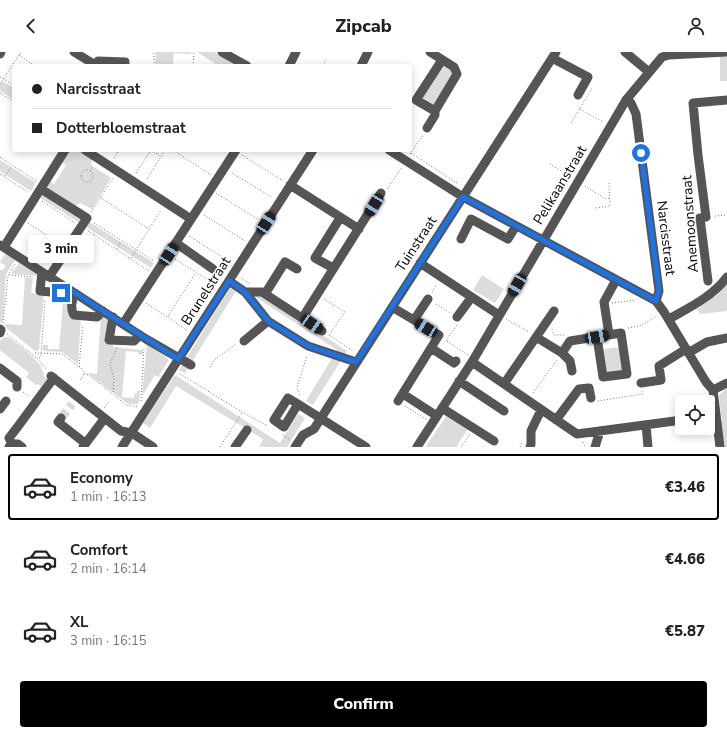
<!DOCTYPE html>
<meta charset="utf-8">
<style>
body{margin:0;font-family:"Nunito Sans",sans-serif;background:#f2f2f2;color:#222;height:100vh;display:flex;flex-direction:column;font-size:15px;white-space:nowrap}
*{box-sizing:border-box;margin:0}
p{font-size:13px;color:#767676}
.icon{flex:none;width:22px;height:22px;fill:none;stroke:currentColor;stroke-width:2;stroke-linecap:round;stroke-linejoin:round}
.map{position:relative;height:395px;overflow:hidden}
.side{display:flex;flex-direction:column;background:#fff;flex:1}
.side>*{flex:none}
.top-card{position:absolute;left:12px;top:12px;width:400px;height:88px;border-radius:4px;box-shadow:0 2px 10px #0003;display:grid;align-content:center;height:88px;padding:0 20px;background:#fff}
.tools{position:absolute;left:675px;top:343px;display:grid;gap:8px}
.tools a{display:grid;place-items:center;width:40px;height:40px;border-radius:4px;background:#fff;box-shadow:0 2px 10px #0003;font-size:20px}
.end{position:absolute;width:18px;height:18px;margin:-9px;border:5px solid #1a73e8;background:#fff;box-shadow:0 0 0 2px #fff}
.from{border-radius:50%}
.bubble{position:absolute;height:28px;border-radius:4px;background:#fff;box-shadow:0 2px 10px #0003;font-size:13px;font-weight:800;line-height:28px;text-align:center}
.car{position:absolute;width:12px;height:24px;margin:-12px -6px;border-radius:5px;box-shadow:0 0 3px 1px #0007;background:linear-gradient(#222 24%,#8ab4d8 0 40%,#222 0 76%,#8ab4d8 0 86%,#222 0)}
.top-card b{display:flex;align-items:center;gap:14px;height:38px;font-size:15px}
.top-card b+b{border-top:1px solid #e0e0e0}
.top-card i{width:10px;height:10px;background:#222}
ul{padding:7px 0 0;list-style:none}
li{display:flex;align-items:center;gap:12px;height:66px;margin:0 8px 6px;padding:0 12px;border:2px solid transparent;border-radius:4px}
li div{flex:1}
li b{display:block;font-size:15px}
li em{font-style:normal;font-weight:800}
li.on{border-color:#000}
li>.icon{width:36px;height:36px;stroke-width:1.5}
.cta{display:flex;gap:8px;margin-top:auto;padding:8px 20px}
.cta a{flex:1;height:46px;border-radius:4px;background:#000;color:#fff;font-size:16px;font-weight:800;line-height:46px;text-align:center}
header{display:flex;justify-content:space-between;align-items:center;height:52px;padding:0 20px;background:#fff;font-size:18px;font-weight:800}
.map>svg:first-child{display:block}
</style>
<header><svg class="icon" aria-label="back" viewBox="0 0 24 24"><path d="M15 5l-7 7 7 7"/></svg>Zipcab<svg class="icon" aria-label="person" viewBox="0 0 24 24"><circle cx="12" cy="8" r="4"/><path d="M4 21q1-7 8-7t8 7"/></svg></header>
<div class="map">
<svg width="727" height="395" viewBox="0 0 727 395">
<rect width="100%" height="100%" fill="#fff"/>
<path fill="#dcdcdc" d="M156,0H191V2L174,1L173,14H155Z
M197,0H214L239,14H219Z
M720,5H727V29H720Z
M443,13L455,19L434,54L422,49V43Z
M2,29L14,36V48L0,39V33Z
M70,98H79L92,106L91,113L111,126L92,157L80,151L73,155L46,138L50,130L54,132L66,113L61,110Z
M0,108L36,131L31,139L0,119Z
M44,141L154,211L151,216L40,146Z
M5,202L15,208L6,222L3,269L0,271V218H3L6,214L0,210Z
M20,210L23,214L27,213L40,222L39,224L11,222Z
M482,223L504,237L495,251L473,238Z
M25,225L33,226L31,241L44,242L39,298L35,299L4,274L6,272L22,273Z
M727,232V259L700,262L697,257L717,243Z
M230,236L236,239L185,321L179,318Z
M64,239L70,241V263L81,267L78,312L62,300L43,299V293H48V297H59Z
M251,242H260L347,299L313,353L306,349L337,298Z
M101,264L108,267L107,290L114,291L113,295L143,298V303L138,302V300L126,299L122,345L134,346L135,341H137V339H140L139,350L137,352H128L87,321L97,322Z
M9,285C20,294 44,310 44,324L48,328L42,335L38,332L36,333L26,325L29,321L0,298V289L3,286Z
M147,291L167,304L166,306L169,308L158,325L155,323L142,344Z
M621,295L623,312L622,320H606L604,317L606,315L603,297Z
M175,323L280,391L298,362L305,366L287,395H259L263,387L176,334L150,376L143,371Z
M727,336V395H722L719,370L722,369L719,343Z
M447,363L468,377L456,395H427L426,394Z"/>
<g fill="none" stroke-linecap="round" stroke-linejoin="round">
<path stroke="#d9d9d9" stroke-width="9" stroke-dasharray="9 4.5" stroke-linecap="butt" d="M61,366L72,352"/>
<path stroke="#777" stroke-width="1" stroke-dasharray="1 2" stroke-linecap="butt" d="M19,3L35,14
M299,12L303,14
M154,14V0
M193,14L194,0
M323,14L326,8
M0,25L14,33
M0,32L21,0
M0,41L14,50
M580,57L603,70
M571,71L592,36
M151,98L160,104
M173,98L211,123
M411,101L457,131
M410,102L423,83
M242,103L283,129
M0,105L36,129
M114,106L119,98
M550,112L571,125
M81 124a6 6 0 1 1 12 0a6 6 0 1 1-12 0Z
M90,119L93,114
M136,121L151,98
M232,121L273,146
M0,122L28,140
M5,124L12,114
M147,127L165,98
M585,134L606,147L609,146
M387,137L402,115
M216,141L259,168
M101,146L149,177
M42,149L75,171
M596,156L610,154L609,131
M91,160L113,126
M204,163L245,189
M715,164L727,163
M28,171L61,193
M94,171L154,209
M88,179L149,219
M189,184L232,211
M117,197L121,189
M131,206L161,158
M175,207L216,233
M9,223L33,225
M241,226L250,232
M432,240L437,232
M324,247L345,260L329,283
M146,251L187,278
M612,251L636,248
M436,252L450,261
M168,264L195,222
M506,267L529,280
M3,271L8,223L15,212
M628,276L640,274L657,264
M552,277L554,283H564
M7,282L38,307L46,317
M329,283L353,299
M446,289L457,273
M447,289L468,303
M35,301L62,302L82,317L85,322L89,323L126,353L139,355
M39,306L41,303L45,248
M79,315L83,273
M210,315L214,308L236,292
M180,322L242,360L268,374
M80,328L84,322
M23,340L30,345
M113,340L114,327L110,312L117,296
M533,341L557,308
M300,343L297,336L307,303
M141,349L144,295
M598,349L643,342L642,339
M405,354L426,367
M104,356L109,350
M283,383L290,388
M583,390L585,395
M220,395L242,361
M461,395L470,382
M520,395L522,391"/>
<path stroke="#555" stroke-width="9" d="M74,0L97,14
M222,0L247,14
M625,0L649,20
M0,2L1,0
M552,6L588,25L578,43
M96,13L98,9L125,10V14
M289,14L296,0
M361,14L368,0
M626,48L631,51L636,62L659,239L656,249
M435,59L416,48L442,8
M427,76L435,63V59L457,22L454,15L430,0
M85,98L191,167
M389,98L463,145L656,249L664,260L706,330L713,338
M290,133L359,177
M41,137L87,166L71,190
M461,187L471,167L508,187L516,174
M176,191L213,217
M0,193L146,287L191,313
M4,195L65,98
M420,211L499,263
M333,216L315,206L340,166
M42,220L40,239L61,241L66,235
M49,225L63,204
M229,229L245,240L268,269L308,294L356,310
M708,229L700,166L706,165L698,103L693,51L727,48
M245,240H262L322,279
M75,241C72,247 70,257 74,263L97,265L103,259
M265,242L285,210L297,217
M392,255L439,283L398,349
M113,265L109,288L134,289L140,283
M303,265L381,141
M457,265L471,246
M669,267C690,255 712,245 727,225
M414,268L428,247
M123,272L236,98
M0,277L1,278L0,281
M609,283L604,250L616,228
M536,285L562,301L570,309L572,319
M244,289L268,269
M431,296L454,311L456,309
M562,301L570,289L621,281L627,322L603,325L597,285
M688,301L707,290L727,286
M472,310L577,382L682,368
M0,316L17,329V335
M51,324L121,379L132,381L153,395
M459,329L504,359
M641,331L661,328L659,314L686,297
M504,332L554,259
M713,338L720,395
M713,338L727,331
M403,342L437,364
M298,352L288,346L274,368L284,375L298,352L366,395
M442,356L494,389
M0,357L6,349
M61,366L58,370L85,391
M556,368L579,337L589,336L591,346
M646,373L648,395
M12,392L9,386C25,366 38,346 54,326
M9,395L12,392H18L22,395
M83,395L104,367
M122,395L313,98
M235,395L247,378
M295,395L303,383L314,377L321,366L556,0
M417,395L472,310L626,48L662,5L669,3L727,0
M530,395L531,392V379L541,358
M595,395L600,379"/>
</g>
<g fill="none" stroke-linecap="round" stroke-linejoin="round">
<path stroke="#1a73e8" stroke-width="5" d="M61,241L66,235L178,307L229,229L245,240L268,269L308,294L356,310L463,145L656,249L659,238L641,101"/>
</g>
<g text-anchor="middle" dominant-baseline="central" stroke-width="3" stroke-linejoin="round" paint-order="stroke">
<g font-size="14" fill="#000" stroke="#fff">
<text transform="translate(560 133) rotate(-59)">Pelikaanstraat</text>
<text transform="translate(690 172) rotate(-94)">Anemoonstraat</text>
<text transform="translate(666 186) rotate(83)">Narcisstraat</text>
<text transform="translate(416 192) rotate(-57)">Tuinstraat</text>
<text transform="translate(206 239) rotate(-57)">Brunelstraat</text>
</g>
</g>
</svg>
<div class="tools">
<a><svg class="icon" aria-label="locate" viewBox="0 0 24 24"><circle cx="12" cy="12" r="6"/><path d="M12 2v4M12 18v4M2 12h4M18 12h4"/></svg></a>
</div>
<i class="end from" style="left:641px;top:101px"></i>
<i class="end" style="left:61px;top:241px"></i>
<div class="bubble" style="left:28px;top:183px;width:66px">3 min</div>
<i class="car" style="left:374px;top:153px;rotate:212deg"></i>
<i class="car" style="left:266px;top:171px;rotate:33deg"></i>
<i class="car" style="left:169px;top:202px;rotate:33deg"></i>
<i class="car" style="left:517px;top:233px;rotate:210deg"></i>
<i class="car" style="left:312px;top:272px;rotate:124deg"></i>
<i class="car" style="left:426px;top:276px;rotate:301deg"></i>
<i class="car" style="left:597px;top:285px;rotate:80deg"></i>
<div class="top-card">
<b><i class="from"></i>Narcisstraat</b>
<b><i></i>Dotterbloemstraat</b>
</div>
</div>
<section class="side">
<ul>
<li class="on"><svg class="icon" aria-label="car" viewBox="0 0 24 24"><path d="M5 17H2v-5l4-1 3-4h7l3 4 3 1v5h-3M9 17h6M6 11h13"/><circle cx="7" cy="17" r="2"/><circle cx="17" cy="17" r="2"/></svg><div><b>Economy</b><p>1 min · 16:13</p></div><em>€3.46</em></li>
<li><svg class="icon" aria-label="car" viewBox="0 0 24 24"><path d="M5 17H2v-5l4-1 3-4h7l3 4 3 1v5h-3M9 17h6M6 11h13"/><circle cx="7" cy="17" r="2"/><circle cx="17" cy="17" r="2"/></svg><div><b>Comfort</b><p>2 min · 16:14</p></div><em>€4.66</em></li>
<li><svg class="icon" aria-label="car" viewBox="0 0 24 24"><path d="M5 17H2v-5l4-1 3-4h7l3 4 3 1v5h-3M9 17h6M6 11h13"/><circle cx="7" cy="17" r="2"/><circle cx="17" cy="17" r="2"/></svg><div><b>XL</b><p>3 min · 16:15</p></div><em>€5.87</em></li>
</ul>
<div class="cta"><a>Confirm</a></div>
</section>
